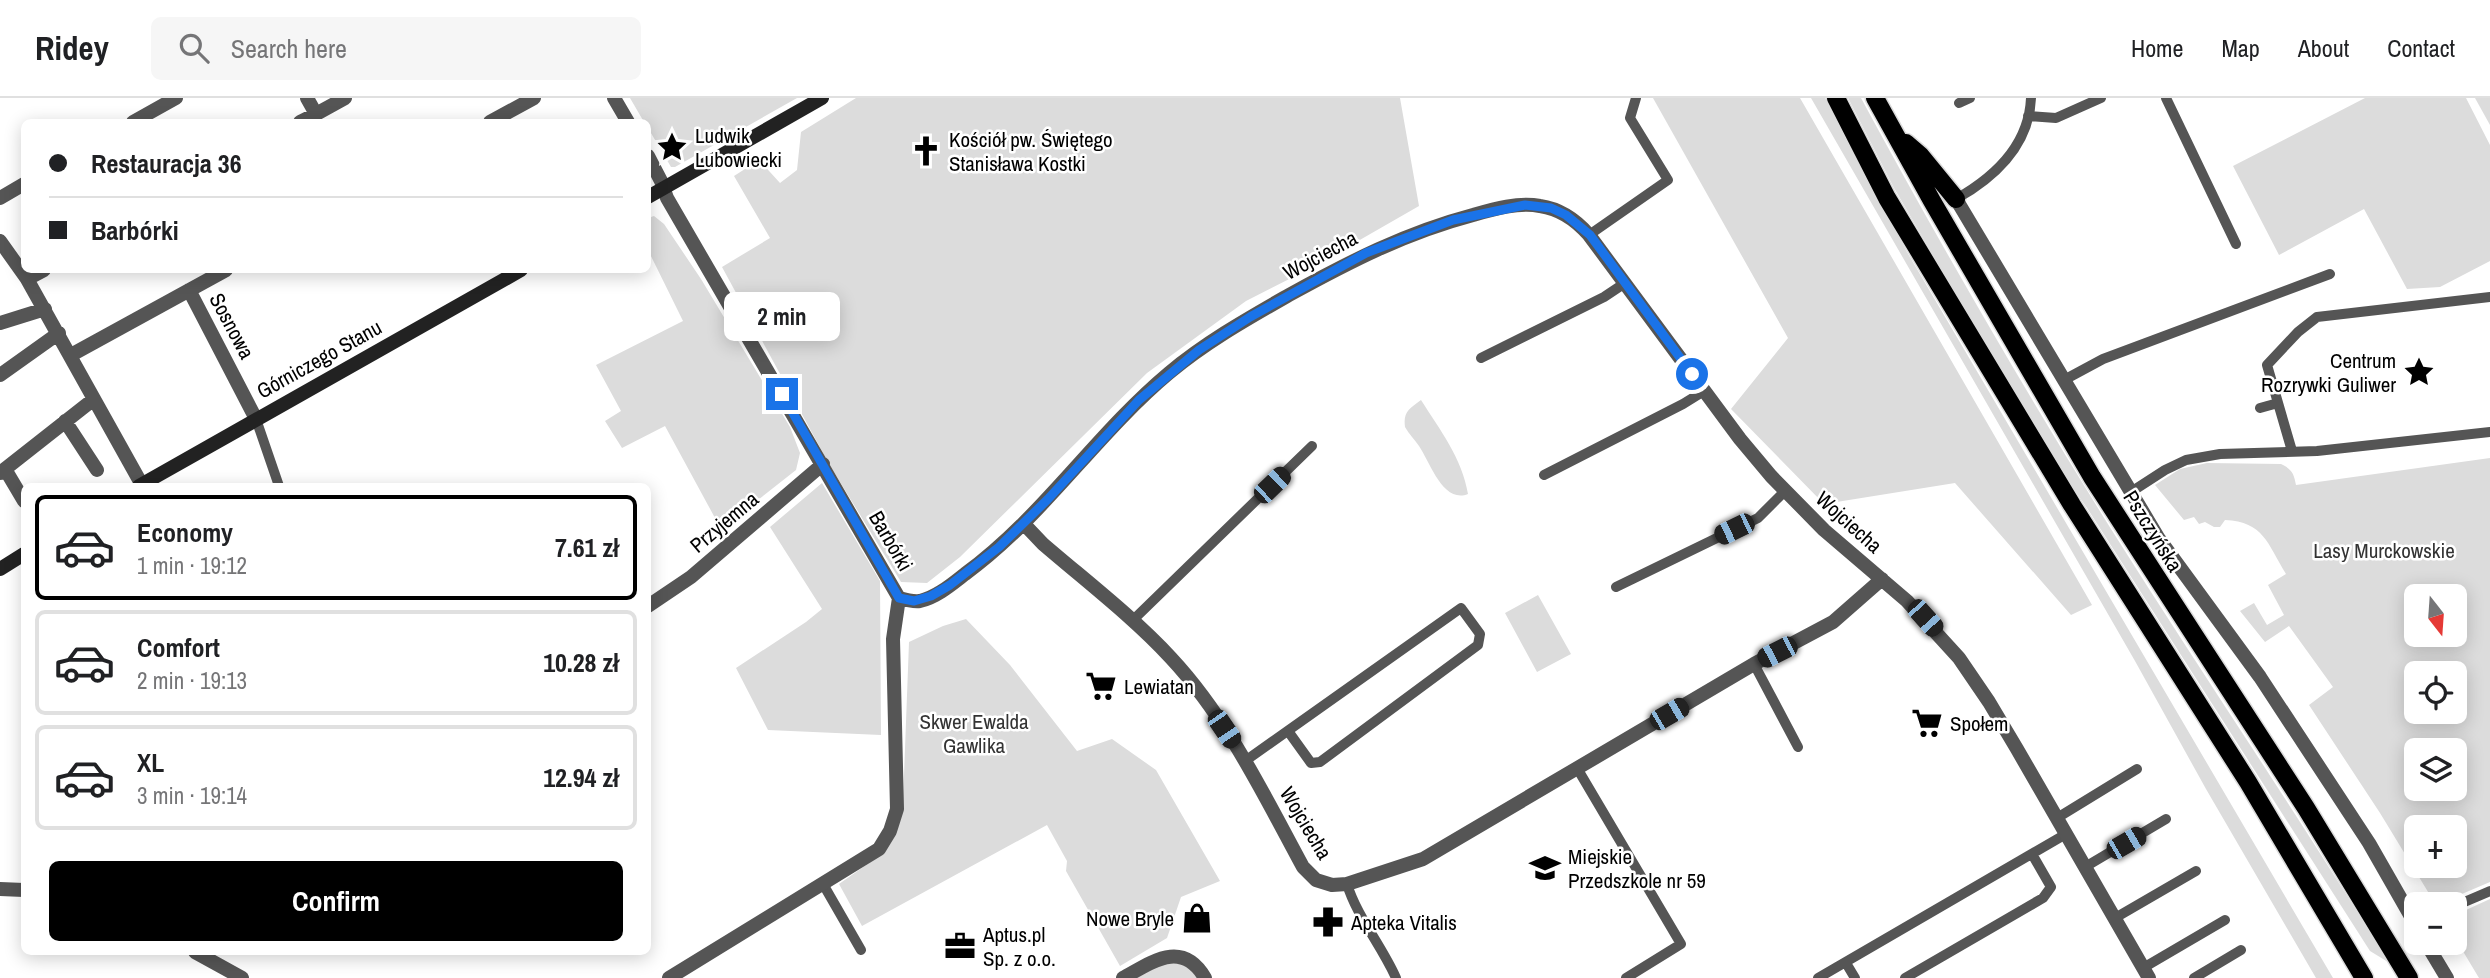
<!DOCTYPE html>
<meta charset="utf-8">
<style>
body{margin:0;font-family:"Archivo Narrow",sans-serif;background:#f6f6f6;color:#202124;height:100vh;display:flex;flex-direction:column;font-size:26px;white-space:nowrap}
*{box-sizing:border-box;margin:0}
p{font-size:23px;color:#757577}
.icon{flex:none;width:38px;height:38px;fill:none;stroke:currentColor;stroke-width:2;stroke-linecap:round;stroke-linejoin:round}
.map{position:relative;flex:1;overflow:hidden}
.drawer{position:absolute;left:21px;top:385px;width:630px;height:472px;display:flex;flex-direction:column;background:#fff;border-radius:10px;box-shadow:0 4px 18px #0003}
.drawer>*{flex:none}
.top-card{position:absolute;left:21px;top:21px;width:630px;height:154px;border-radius:10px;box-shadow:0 4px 18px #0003;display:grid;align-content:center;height:154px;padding:0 28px;background:#fff}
.needle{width:46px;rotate:163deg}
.buttons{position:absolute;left:2404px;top:486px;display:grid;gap:14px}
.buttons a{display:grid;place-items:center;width:63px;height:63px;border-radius:10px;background:#fff;box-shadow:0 4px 18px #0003;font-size:35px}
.end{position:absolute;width:32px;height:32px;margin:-16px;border:9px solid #1a73e8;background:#fff;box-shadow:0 0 0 4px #fff}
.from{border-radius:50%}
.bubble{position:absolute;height:49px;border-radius:10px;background:#fff;box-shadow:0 4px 18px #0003;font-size:23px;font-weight:700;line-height:49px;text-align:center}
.car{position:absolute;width:21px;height:42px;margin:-21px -10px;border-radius:9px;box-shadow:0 0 5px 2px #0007;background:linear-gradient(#222 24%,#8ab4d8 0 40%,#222 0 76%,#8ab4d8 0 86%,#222 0)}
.top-card b{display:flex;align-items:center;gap:24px;height:66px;font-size:26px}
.top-card b+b{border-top:2px solid #e0e0e0}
.top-card i{width:18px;height:18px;background:#202124}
ul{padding:12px 0 0;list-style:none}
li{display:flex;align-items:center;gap:21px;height:105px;margin:0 14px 10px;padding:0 14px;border:4px solid #e0e0e0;border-radius:10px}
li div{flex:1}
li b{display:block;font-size:26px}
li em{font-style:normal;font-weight:700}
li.current{border-color:#000}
li>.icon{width:63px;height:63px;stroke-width:1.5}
.button{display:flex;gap:14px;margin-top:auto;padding:14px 28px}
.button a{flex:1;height:80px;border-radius:10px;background:#000;color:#fff;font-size:28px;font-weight:700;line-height:80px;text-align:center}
header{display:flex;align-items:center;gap:42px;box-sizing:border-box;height:98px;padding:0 35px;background:#fff;border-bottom:2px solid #e0e0e0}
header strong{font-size:33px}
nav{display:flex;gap:38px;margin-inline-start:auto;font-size:24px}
.search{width:490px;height:63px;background:#f6f6f6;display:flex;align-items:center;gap:18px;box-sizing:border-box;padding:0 24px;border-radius:10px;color:#757577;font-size:26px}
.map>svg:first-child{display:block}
</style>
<header>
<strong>Ridey</strong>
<div class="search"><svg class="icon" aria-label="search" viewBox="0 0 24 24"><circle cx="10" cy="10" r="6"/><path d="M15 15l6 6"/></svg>Search here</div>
<nav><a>Home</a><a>Map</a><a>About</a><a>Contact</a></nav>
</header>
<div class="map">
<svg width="2490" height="880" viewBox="0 0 2490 880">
<rect width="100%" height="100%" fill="#fff"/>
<path fill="#dcdcdc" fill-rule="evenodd" d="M630,0H797L675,69H671L648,30V24H644Z
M856,0H1400L1419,108L1311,170L1246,203L1147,275L960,459L927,485L901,484L829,366L722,169L770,140L734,78L759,62L780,85L797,72L801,34Z
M1653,0H1800L2092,507L2071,517L1955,385L1824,406L1731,311L1788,240Z
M1811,0H1825L1907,154L2333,880H2316L2206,691L2135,563Z
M1848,0H1861C1940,146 2023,290 2111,431C2202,576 2299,718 2388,864L2370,853L2087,410L2048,354L1894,90Z
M2365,0H2466L2490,47V163L2440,189L2407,191L2364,111L2279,157L2233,68Z
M2475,0H2490V27Z
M654,118L664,126L701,181L790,329L800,355L796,372L721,431L665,328L622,350L605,323L621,313L596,267L683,223L648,152V120Z
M1421,302C1440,332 1462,360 1468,396C1443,406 1430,364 1419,348C1414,341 1409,336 1405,329C1403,314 1409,311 1421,302Z
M2490,360V784L2436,807L2380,715L2309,607L2333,589L2289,528L2265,544L2240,513L2254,505L2267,527L2284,517L2268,487L2286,476C2267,445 2264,424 2225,422L2220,429H2214L2205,424L2199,426L2194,419L2184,422L2155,387L2180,371L2207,365L2281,366C2292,371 2294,376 2296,387ZM2417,499H2455V537H2417ZM2417,576H2455V614H2417ZM2417,653H2455V691H2417ZM2417,730H2455V768H2417Z
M822,385L880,483L881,637L768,632L736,570L806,524L822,511L770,429Z
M1538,497L1571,556L1537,574L1505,515Z
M966,521L1010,567L1077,653L1112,641L1156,672L1220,783L1181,799L1167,840L1120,868L1066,773L1067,763L1047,727L862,828L839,786L879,758L903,704L909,544L943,528Z
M2490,801V880H2479L2455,840V817Z
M1172,863L1187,868L1198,880H1134L1154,868Z"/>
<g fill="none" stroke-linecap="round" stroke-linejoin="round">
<g stroke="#dbdbdb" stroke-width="21">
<path id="primary" d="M1836,0L1887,100L2072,407L2248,684L2364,880
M1875,0L1932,103L2092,379L2306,710L2409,880
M1906,45L1920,57L1956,101"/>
</g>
<path stroke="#555" stroke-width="10" d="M2166,0L2236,146
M1959,5L1970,0
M2028,18L2056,20L2101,0
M1956,101C1995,79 2029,48 2031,0
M1589,137L1668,82L1630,20L1636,0
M1481,260L1604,199L1625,185
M2064,282L2103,261L2330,176
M2260,310L2278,305
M256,321L279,388
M2292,353L2267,267L2298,234L2317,219L2490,199
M1544,377L1683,306L1704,293
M2131,394L2165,372L2186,362L2220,356L2317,353L2490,334
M1616,489L1758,420L1785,393
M1132,523L1312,348
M1754,566L1798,649
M1245,663L1461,510L1480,536L1478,547L1320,664L1311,665L1288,633
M1577,670L1681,846L1626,880
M2057,720L2137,671
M2085,769L2166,721
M823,786L861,852
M1347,786C1357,819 1382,848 1396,880
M2455,808L2490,793
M2115,820L2196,773
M1846,865L1855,880
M2143,870L2225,822
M1818,880L2066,736
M1905,880L2043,800L2051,789L2032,756
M2194,880L2241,852"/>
<path stroke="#555" stroke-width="14" d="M307,0L316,16L345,0
M614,0L628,24
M133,24L176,0
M300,24L316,16
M490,24L534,0
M648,58L661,83L667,100L899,500L893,541L897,711L890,733L879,751L669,880
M0,100L24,86
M1956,101L2159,441L2260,579L2369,745L2417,829
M0,143L27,181L142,387
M27,181L44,172
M189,192L256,321
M0,225L45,211
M71,257L226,172
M0,277L59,235
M65,323L97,372
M5,371L24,403
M0,375L94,301
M1024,426L1043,446C1086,483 1133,519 1171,560C1227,620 1264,697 1303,769L1316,782L1332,787L1347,786L1423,761L1754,566L1833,524L1882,481
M899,500C906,502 913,504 920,503C937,499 952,486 965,476C1043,419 1095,337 1169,275C1206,244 1247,221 1289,197C1349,164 1405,135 1473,117C1494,111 1518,104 1540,108C1561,111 1576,122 1589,137L1740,341L1771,378L1824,432L1907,503L1959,560L1989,604L2017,651L2149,880
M648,508L691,479L823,366
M0,791L24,792
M2426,845L2447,880
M195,854L242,880
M1123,880C1152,864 1182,841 1205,880"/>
<path stroke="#222" stroke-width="14" d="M648,99L822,0
M139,388L521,172
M0,471L24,456"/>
<use href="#primary" stroke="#000" stroke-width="18"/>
</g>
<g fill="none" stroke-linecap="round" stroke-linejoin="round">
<path stroke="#1a73e8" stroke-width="9" d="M782,296L899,500L914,503L931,498L950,487L999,449L1048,401L1139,302L1199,252L1250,219L1366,155L1453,122L1525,107L1551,110L1566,117L1590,137L1692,276"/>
</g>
<defs>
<g id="sight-bare" transform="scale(2.415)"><path d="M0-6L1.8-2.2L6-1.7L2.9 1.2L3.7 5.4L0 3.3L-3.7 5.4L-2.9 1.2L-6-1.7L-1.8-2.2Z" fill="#000" stroke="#fff" stroke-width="2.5" paint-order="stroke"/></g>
<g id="church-bare" transform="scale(2.415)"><path d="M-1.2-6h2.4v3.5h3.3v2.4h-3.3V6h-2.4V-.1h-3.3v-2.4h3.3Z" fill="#000" stroke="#fff" stroke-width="2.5" paint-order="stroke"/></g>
<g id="supermarket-bare" transform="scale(2.415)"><path d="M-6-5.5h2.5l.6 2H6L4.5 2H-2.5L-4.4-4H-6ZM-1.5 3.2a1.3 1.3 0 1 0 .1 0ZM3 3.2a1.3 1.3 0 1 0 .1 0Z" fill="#000" stroke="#fff" stroke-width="2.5" paint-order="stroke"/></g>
<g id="school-bare" transform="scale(2.415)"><path d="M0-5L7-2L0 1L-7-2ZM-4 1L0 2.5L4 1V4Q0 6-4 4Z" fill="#000" stroke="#fff" stroke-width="2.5" paint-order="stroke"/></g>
<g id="shop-bare" transform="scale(2.415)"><path d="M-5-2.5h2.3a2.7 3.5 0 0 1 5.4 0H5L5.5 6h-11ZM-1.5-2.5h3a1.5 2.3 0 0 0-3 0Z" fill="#000" stroke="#fff" stroke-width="2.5" paint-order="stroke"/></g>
<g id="pharmacy-bare" transform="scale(2.415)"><path d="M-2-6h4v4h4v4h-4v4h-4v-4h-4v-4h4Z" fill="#000" stroke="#fff" stroke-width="2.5" paint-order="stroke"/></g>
<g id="office-bare" transform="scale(2.415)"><path d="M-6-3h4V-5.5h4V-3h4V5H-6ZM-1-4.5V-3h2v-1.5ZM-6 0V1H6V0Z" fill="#000" stroke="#fff" stroke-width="2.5" paint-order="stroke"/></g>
</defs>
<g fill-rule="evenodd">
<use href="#sight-bare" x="672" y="49"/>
<use href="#church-bare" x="926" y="53"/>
<use href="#sight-bare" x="2419" y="274"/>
<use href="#supermarket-bare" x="1101" y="588"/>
<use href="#supermarket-bare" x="1927" y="625"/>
<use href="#school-bare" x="1545" y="770"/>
<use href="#shop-bare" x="1197" y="820"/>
<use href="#pharmacy-bare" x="1328" y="824"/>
<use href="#office-bare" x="960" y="848"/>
</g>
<g text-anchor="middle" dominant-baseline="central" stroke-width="5" stroke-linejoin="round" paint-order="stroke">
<g font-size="21" fill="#000" stroke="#fff" text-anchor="start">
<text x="695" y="37">Ludwik<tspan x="695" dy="24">Lubowiecki</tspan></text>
<text x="949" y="41">Kościół pw. Świętego<tspan x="949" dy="24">Stanisława Kostki</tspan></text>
<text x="2396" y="262" text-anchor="end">Centrum<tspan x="2396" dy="24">Rozrywki Guliwer</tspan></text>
<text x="1124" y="588">Lewiatan</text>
<text x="1950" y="625">Społem</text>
<text x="1568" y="758">Miejskie<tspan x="1568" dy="24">Przedszkole nr 59</tspan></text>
<text x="1174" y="820" text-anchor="end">Nowe Bryle</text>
<text x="1351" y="824">Apteka Vitalis</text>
<text x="983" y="836">Aptus.pl<tspan x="983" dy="24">Sp. z o.o.</tspan></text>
</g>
<g font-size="21" fill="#000" stroke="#fff">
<text transform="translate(1320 157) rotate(-28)">Wojciecha</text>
<text transform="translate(232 228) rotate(62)">Sosnowa</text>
<text transform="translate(319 261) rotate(-29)">Górniczego Stanu</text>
<text transform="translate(724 424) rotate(-40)">Przyjemna</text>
<text transform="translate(1849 424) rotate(42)">Wojciecha</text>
<text transform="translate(2153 433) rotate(58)">Pszczyńska</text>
<text transform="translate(891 443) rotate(60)">Barbórki</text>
<text transform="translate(1306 725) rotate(59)">Wojciecha</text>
</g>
<g font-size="21" fill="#333" stroke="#fff">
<text x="2384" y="452">Lasy Murckowskie</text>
<text x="974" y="623">Skwer Ewalda<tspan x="974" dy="24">Gawlika</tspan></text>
</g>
</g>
</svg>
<div class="buttons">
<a><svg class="needle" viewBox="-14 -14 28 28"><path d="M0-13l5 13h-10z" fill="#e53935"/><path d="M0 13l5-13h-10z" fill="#757577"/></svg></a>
<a><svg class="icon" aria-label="locate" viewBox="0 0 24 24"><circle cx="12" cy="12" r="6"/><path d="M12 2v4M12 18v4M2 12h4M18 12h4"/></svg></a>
<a><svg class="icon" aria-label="layers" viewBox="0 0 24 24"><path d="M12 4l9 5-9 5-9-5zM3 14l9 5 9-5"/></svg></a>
<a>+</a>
<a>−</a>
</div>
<i class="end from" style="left:1692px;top:276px"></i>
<i class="end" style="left:782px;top:296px"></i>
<div class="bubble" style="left:724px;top:194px;width:116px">2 min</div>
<i class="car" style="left:1272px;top:387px;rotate:46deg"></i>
<i class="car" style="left:1734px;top:431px;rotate:244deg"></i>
<i class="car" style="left:1925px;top:520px;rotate:138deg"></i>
<i class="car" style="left:1777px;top:554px;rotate:243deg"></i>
<i class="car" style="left:1669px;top:616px;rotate:60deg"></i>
<i class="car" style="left:1224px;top:631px;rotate:146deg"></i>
<i class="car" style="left:2126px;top:745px;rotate:60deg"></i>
<div class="top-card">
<b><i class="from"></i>Restauracja 36</b>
<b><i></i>Barbórki</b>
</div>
<section class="drawer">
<ul>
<li class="current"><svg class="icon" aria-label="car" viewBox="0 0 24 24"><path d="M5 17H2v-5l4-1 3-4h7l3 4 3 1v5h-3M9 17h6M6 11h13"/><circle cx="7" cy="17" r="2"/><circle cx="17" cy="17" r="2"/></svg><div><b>Economy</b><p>1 min · 19:12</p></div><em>7.61 zł</em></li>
<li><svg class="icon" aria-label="car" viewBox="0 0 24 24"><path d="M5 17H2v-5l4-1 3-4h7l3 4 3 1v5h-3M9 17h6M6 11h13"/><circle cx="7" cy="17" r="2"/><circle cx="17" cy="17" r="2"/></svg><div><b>Comfort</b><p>2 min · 19:13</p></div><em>10.28 zł</em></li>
<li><svg class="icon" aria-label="car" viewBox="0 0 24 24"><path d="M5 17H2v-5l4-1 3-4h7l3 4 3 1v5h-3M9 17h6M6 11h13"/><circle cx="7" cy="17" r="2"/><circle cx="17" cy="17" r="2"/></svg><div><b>XL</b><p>3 min · 19:14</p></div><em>12.94 zł</em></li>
</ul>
<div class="button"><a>Confirm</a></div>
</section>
</div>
